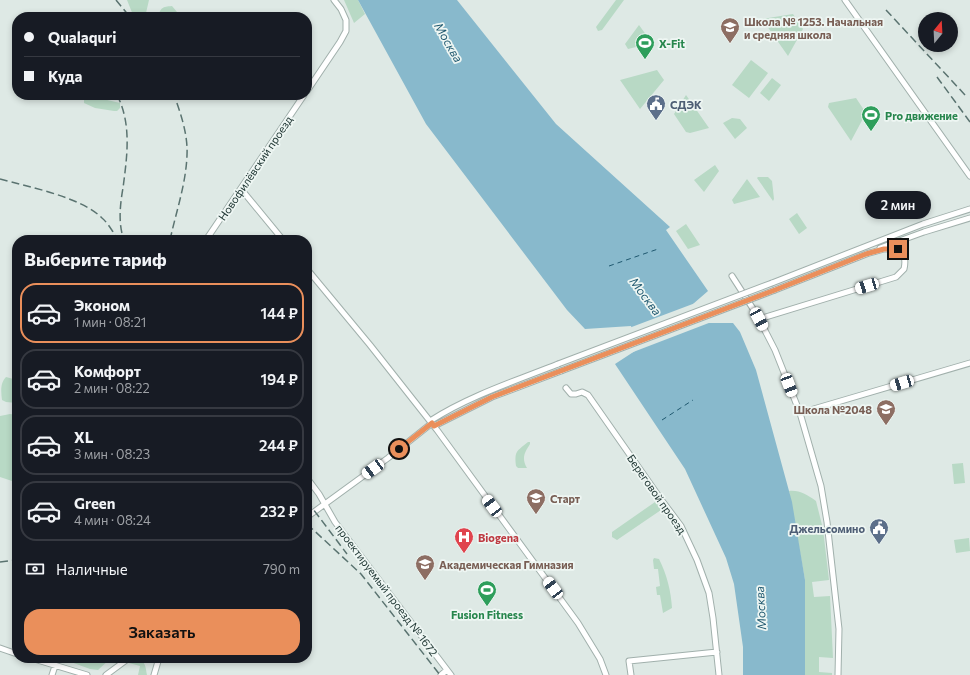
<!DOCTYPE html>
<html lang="ru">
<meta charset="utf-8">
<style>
body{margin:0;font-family:Commissioner,sans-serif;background:#20242c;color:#f1f3f6;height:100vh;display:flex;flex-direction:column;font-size:15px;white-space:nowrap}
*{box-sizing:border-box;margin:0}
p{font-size:13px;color:#9ea1a6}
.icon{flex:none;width:22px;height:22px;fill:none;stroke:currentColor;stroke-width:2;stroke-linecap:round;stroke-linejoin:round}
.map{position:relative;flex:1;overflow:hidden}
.sheet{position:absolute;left:12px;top:235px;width:300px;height:428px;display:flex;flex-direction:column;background:#171b24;border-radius:16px;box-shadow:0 2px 6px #0003}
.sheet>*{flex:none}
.banner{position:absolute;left:12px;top:12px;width:300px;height:88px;border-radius:16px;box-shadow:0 2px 6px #0003;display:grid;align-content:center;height:88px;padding:0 12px;background:#171b24}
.needle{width:26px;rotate:18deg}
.fabs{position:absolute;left:918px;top:12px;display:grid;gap:8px}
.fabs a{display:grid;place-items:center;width:40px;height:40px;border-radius:50%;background:#171b24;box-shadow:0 2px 6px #0003;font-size:20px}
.end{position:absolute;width:18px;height:18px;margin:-9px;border:5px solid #ea8f5b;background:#111;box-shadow:0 0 0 2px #111}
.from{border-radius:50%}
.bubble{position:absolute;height:28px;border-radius:14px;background:#171b24;box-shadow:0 2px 6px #0003;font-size:13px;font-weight:600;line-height:28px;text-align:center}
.car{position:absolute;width:12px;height:24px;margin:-12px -6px;border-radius:5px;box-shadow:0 0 3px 1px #0007;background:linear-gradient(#fff 24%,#345 0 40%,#fff 0 76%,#345 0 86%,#fff 0)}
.banner b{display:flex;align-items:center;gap:14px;height:38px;font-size:15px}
.banner b+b{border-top:1px solid #363941}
.banner i{width:10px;height:10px;background:#f1f3f6}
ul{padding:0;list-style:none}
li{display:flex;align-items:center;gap:12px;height:60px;margin:0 8px 6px;padding:0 4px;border:2px solid #363941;border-radius:16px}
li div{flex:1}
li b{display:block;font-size:15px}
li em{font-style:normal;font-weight:600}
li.active{border-color:#ea8f5b}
li>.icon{width:36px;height:36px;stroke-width:1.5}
h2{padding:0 12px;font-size:18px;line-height:48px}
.pay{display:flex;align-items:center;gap:10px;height:44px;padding:0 12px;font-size:15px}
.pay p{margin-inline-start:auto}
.button{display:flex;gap:8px;margin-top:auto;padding:8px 12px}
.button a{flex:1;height:46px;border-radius:16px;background:#ea8f5b;color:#111;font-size:16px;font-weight:600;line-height:46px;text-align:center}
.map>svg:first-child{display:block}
</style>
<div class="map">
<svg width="970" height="675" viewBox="0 0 970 675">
<rect width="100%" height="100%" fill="#dee9e5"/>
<path fill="#b8d9c5" d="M127,0H149L146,13L143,17H137L133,15Z
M344,0H358L365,14L354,23Z
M616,0H624L602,30L598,31L596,27Z
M172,6L177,12L176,17H158C161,7 162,7 172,6Z
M793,14L803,29L788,56L762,19Z
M639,25L652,43L628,49L625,44Z
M751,60L768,73L749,98L732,85Z
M657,70L664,80L640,109L620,80Z
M772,78L781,85L769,101L760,93Z
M86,95L120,103V108L117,111H114L95,108L84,103V99Z
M686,95L709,128L690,133L686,132L674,114Z
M856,98L866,113L851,141L828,107L829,103Z
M732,118L740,119L747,128L735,139L723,123Z
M715,165L719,171L704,192L694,180Z
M758,177H768L772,181L774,199L773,201L757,178Z
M747,179L760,197L734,204L732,200Z
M797,213L807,228L799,234L789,219Z
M686,224L700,245L688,249L676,231Z
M6,377L17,380V403L6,402L2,400C1,392 0,383 6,377Z
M10,414L17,415V478L12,481L0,477V416Z
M528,442H530V444C525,452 521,458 527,468H518L516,466C514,451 517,451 528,442Z
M963,463L965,483L954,484L952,464Z
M789,491C800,490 807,495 816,501L823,529L829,580L812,582L814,597L830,596L833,658L819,657V672L832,673V675H805V580Z
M655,502L661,504V510L617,540L612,537V532Z
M969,538L970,551L956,553L954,540Z
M654,558L659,559C667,575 671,591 672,608L663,613L660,595H657L656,587L660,586L658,569H654L653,560Z
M60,658H111L98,670L90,669Z
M130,658C144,658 145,662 147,675H138L140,666L129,663L128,660Z"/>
<path fill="#88b9cc" d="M358,0H457L556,124L670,227L666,230L708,291L693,304L703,323H733L740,332L756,370L792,502L805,580V675H743V647L734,584L726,558L685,469L615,364L638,349L631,326L585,329L567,310L426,124Z"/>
<path fill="#dee9e5" d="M698,302L695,305L704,321H714L628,354L636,349L630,328H629Z"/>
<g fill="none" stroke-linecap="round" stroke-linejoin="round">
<path stroke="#1f586f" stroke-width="1" stroke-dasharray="5 4" stroke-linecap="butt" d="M609,266L658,249
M662,420L693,400"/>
<g stroke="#a1b0ac" stroke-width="7">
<path id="minor" d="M845,0L970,176
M307,91L340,42L346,31V20L341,9L334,0
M241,189L283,240
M206,240L304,95
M880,248L924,232L970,218
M307,269L370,345L437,430L578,623L600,659L606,675
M732,276L757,315L775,350L800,413L821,486L827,522L839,629L838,675
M772,283L923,224L970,209
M775,290L869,253
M759,319L896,277L904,269C906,260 905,256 898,249H884L866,254
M566,388L571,394H576L582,392L588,395L660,498L681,526L697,560L709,593L713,618L719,675
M800,413L970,363
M430,421C469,396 515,381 558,364
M434,426L492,397L561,371
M307,478L319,494L335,522L451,675
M307,517L388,458L432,423
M0,648L17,654
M31,658L87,675
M52,675L55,666
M106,675L129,658
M154,675L159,658
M441,675L447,670
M631,675L629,661L717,652"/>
</g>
<use href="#minor" stroke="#fff" stroke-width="5"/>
<path stroke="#5a7370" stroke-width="1.5" stroke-dasharray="8 4" stroke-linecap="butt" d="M116,0L130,17
M886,10L966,96
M937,77L970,122
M117,95C132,124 127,157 123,188C120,205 118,224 124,240
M0,179C29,187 81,197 102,218C109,224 113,233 119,240
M170,240C176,212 186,184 187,155C188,135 181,114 174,95
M307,501L347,554
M307,524L361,574L440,675
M0,562L17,560"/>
<g stroke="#a1b0ac" stroke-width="7" stroke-linecap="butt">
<path id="minor-bridge" d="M558,364L772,283
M561,371L775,290"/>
</g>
<use href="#minor-bridge" stroke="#fff" stroke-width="5"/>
</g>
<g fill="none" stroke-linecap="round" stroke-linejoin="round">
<path stroke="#ea8f5b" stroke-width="5" d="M399,449L432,423L434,426L492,397L775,290L866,254L884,249H898"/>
</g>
<defs>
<g id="school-pin" transform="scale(1)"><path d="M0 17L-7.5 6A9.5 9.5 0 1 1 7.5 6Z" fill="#8d6e63" stroke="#eef6f3"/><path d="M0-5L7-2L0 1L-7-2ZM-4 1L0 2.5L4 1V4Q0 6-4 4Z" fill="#fff"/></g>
<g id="stadium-pin" transform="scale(1)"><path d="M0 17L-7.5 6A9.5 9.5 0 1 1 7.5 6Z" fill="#2e9e5b" stroke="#eef6f3"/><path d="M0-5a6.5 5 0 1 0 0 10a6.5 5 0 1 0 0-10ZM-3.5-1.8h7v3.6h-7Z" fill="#fff"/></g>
<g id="civic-pin" transform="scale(1)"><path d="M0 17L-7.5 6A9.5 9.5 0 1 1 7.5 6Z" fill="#5c6f8a" stroke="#eef6f3"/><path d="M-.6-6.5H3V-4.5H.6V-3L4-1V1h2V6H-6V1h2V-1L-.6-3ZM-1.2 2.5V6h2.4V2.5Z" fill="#fff"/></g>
<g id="hospital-pin" transform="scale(1)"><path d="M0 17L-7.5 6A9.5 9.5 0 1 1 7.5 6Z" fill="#e0444e" stroke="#eef6f3"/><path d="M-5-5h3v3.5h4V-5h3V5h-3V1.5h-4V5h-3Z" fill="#fff"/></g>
</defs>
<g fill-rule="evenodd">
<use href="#school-pin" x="730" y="27"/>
<use href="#stadium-pin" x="645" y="43"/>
<use href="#civic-pin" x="656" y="104"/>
<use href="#stadium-pin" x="871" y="115"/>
<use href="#school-pin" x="886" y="409"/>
<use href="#school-pin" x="536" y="498"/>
<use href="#civic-pin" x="879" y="528"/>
<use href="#hospital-pin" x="464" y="537"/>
<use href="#school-pin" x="425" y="564"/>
<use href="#stadium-pin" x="487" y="590"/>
</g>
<g text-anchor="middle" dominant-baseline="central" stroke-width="3.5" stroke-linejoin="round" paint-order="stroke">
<g font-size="11" font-weight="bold" fill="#785e54" stroke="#eef6f3" text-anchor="start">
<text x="744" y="21">Школа № 1253. Начальная<tspan x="744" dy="13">и средняя школа</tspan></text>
<text x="872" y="409" text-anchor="end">Школа №2048</text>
<text x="550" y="498">Старт</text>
<text x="439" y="564">Академическая Гимназия</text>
</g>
<g font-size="11" font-weight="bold" fill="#27864d" stroke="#eef6f3" text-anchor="start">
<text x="659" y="43">X-Fit</text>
<text x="885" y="115">Pro движение</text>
<text x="487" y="614" text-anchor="middle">Fusion Fitness</text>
</g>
<g font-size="11" font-weight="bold" fill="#4e5e75" stroke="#eef6f3" text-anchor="start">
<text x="670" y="104">СДЭК</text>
<text x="865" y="528" text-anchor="end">Джельсомино</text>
</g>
<g font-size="11" fill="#203734" stroke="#eef6f3">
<text transform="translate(255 168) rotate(-56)">Новофилёвский проезд</text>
<text transform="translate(657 494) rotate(55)">Береговой проезд</text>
<text transform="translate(387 590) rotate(53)">проектируемый проезд № 1672</text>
</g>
<g font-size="11" font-weight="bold" fill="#be3a42" stroke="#eef6f3" text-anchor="start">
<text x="478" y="537">Biogena</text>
</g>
<g font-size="12" font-style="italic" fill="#1f586f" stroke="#eef6f3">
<text transform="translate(449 42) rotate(60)">Москва</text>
<text transform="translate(646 296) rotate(53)">Москва</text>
<text transform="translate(760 608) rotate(-93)">Москва</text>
</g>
</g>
</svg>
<div class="fabs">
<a><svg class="needle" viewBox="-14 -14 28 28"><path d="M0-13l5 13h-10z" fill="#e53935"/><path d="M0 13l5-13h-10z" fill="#9ea1a6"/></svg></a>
</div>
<i class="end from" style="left:399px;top:449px"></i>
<i class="end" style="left:898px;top:249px"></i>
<div class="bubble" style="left:865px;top:191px;width:66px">2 мин</div>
<i class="car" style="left:867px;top:286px;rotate:253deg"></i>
<i class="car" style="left:759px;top:319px;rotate:152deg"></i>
<i class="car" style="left:902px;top:383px;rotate:254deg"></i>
<i class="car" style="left:789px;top:385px;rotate:159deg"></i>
<i class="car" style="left:373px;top:469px;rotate:234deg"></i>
<i class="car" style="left:492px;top:506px;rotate:323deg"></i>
<i class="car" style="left:553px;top:588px;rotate:323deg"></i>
<div class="banner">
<b><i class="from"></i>Qualaquri</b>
<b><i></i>Куда</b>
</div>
<section class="sheet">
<h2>Выберите тариф</h2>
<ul>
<li class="active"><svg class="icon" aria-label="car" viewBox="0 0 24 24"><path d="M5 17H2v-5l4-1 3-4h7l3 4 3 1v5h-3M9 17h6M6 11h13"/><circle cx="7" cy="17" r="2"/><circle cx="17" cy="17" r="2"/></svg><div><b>Эконом</b><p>1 мин · 08:21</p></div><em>144 ₽</em></li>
<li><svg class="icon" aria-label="car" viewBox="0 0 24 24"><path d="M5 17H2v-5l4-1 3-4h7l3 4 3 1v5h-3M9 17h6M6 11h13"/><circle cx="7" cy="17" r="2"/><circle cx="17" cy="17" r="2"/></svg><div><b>Комфорт</b><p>2 мин · 08:22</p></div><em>194 ₽</em></li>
<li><svg class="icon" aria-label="car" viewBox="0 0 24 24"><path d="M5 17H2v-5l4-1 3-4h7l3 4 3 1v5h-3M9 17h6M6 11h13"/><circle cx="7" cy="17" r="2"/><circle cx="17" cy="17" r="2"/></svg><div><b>XL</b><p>3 мин · 08:23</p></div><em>244 ₽</em></li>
<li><svg class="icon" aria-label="car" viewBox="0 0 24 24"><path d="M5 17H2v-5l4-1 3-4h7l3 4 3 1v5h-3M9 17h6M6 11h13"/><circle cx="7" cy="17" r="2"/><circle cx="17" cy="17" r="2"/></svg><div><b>Green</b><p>4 мин · 08:24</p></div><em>232 ₽</em></li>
</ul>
<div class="pay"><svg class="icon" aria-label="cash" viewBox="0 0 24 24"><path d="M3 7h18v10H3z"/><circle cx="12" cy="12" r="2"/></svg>Наличные<p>790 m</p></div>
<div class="button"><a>Заказать</a></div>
</section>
</div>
